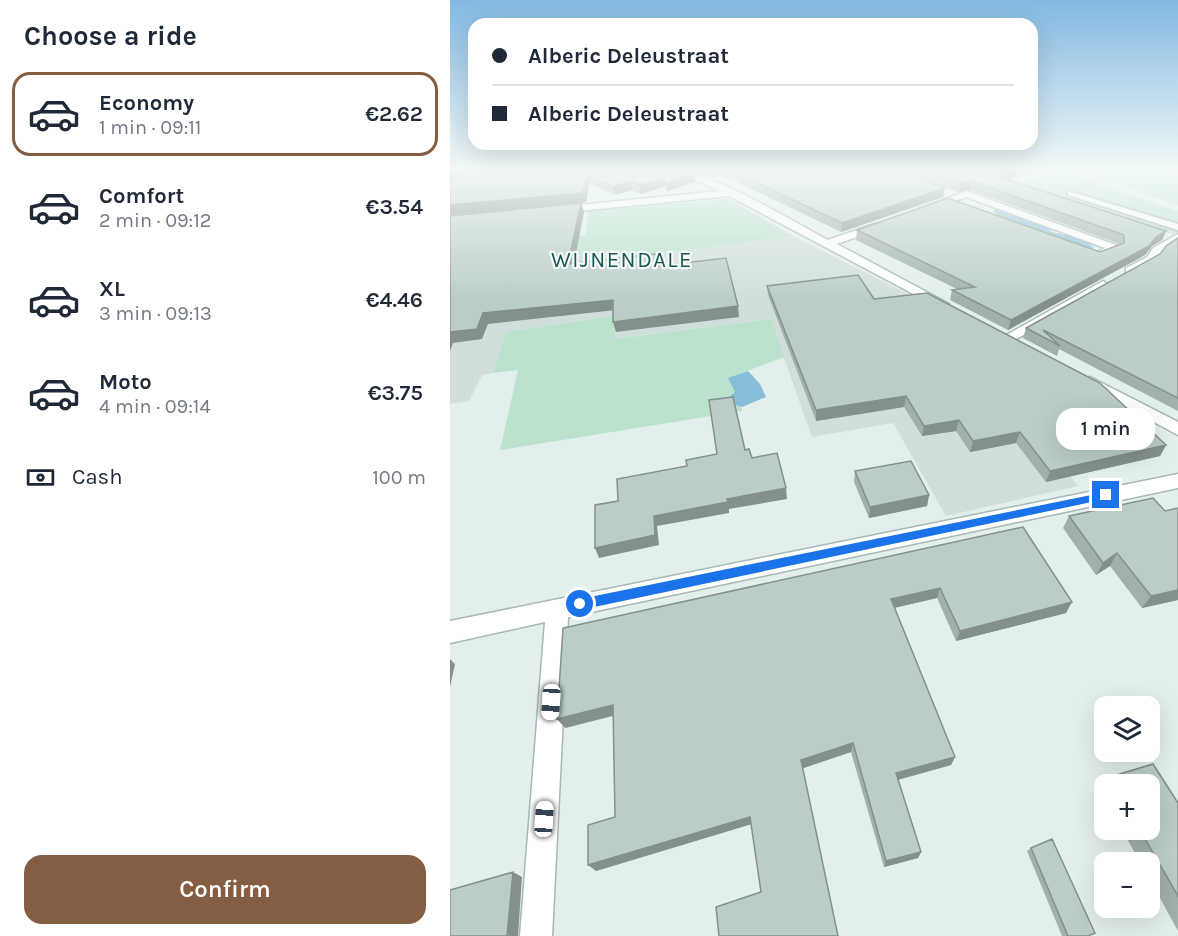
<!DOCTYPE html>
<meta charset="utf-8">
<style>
body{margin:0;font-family:Karla,sans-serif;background:#f6f6f7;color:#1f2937;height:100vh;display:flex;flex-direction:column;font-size:22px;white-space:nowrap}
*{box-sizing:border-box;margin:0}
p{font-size:20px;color:#747a83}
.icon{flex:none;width:33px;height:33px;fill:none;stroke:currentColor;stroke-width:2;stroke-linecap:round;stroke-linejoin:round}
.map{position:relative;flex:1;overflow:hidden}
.panel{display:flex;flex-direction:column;background:#fff;width:450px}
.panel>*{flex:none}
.hud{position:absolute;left:18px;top:18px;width:570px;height:132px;border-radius:18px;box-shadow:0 6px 24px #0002;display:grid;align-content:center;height:132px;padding:0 24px;background:#fff}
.controls{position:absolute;left:644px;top:696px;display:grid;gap:12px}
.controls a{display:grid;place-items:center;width:66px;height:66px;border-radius:12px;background:#fff;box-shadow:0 6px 24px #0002;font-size:30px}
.end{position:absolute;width:27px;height:27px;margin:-14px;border:8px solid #1a73e8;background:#fff;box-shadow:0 0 0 3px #fff}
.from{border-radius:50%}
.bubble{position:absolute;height:42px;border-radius:18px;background:#fff;box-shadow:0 6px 24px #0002;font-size:20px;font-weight:600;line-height:42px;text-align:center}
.car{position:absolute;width:18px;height:36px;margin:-18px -9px;border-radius:8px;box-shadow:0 0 4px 2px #0007;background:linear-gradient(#fff 24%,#345 0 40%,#fff 0 76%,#345 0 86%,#fff 0)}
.hud b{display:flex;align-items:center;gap:21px;height:57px;font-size:22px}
.hud b+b{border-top:2px solid #e0e1e3}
.hud i{width:15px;height:15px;background:#1f2937}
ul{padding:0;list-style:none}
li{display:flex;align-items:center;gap:18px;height:84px;margin:0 12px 9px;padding:0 12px;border:3px solid transparent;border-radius:18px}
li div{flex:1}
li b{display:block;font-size:22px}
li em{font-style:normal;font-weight:600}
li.on{border-color:#845d43}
li>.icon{width:54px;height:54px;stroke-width:1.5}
h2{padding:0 24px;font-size:27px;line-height:72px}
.pay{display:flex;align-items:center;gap:15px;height:66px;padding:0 24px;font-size:22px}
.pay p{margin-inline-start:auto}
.cta{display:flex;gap:12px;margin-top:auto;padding:12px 24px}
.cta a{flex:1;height:69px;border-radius:18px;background:#845d43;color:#fff;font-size:24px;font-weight:600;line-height:69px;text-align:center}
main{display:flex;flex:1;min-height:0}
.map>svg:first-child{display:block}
</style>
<main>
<section class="panel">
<h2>Choose a ride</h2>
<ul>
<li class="on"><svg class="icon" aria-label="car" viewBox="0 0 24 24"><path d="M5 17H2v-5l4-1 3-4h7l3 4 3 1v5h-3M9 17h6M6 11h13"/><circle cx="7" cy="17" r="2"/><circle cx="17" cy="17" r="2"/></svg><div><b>Economy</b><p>1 min · 09:11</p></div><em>€2.62</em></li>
<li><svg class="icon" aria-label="car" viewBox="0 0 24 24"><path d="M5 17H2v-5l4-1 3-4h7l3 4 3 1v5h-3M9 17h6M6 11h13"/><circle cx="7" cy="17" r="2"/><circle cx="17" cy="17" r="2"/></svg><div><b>Comfort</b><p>2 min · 09:12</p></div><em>€3.54</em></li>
<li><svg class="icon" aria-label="car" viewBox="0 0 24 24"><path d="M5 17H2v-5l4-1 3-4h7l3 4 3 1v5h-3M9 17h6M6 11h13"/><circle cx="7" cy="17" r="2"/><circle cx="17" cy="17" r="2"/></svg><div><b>XL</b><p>3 min · 09:13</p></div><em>€4.46</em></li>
<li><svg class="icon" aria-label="car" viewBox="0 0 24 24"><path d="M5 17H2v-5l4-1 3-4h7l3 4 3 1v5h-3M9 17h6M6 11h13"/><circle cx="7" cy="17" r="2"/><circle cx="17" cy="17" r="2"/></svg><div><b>Moto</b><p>4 min · 09:14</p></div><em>€3.75</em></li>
</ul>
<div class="pay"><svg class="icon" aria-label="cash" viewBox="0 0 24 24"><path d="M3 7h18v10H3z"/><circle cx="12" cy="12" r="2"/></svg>Cash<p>100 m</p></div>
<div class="cta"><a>Confirm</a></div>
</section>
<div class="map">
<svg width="728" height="936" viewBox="0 0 728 936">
<rect width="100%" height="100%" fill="#e3efec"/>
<path fill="#d1dfdc" d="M343,236L480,305L628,486L496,516L443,423L362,437L320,319L165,339L167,315L56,332L43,373L32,375L19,401L0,404V256L72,272Z"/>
<path fill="#bae2cc" d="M586,170H607L728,211V236L570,184L596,174Z
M629,170H728V205Z
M279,199L343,236L71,272L82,241L136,236L138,211Z
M168,315L165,339L321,319L334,357L284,376L292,411L50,450L68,370L43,373L56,332Z"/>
<path fill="#86bdd9" d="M547,209L595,225L602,232L633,239L644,248L641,250L599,235L598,232C579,229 557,224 543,211Z
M298,371L310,384L316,397L292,407L274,401L285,392L278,378Z"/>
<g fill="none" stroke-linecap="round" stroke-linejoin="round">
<g stroke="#a5b8b5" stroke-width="4">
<path id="service" d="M618,191L728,224V230L618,195Z"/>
</g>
<g stroke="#a5b8b5" stroke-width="3">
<path id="minor" d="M224,170C259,170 344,222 378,240L424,224H432V228L387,244L499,304L498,307H488L279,196L109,213L104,210L109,207L269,191Z
M516,191L669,246L671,248L649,259H641V255L655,248L516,197L480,210L475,207Z
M728,234V242C723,245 716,248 712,252C702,261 691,275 676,272V268L697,257L703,248Z
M653,281L659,285L657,288L563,341L558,342L551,338Z
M640,377L728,422V435L635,385L632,382L635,379Z
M728,474V488L118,617L102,936H70L95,622L0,643V621Z"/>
</g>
<use href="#service" fill="#fff" fill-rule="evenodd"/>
<use href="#minor" fill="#fff" fill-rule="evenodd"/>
</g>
<path fill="#a1b0ac" d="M58,170H446L493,197L391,232L271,174L261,177L238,171L244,174L245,182L217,191L216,186L191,194L182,190L165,195L139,183L136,202L0,215V174L61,172Z
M453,170H568L566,177L558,179L716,231L712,240L702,246L695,255L558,330L500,300L502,290L507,289L406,240L407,230L650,252L670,244L520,190L508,192Z
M728,238V411L609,349L607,356L573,338L576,328L710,254Z
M317,286L424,299L716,445L710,456L596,482L566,443L520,452L506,431L472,436L454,407L366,421L318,295Z
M405,471L479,495L477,506L419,518L404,482Z
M728,508V600L692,608L660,566L646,575L613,528L619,516L715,511Z
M573,527L616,613L506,641L487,598L444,608L505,757L501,765L448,780L471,852L468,858L434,867L401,752L352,768L311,892L301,824L146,871L165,817L163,716L115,728Z
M703,764L728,803V931L699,878V862H690L672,830H699V784H654V797L649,787L660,777Z
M581,848L638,936H612L577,851Z"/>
<path fill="#83908c" d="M260,170H271V174L261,177Z
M562,170H568L566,177L545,184L547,176Z
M244,174L245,182L217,191L216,186L191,194L189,185L215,178Z
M137,175L139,183L136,202L0,215V205Z
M181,181L182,190L165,195L163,187Z
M521,181L520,190L508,192L510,183Z
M495,188L493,197L391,232L392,223Z
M131,203L134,212L122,274L118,264Z
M716,231L712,240L702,246L695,255L558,330L561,320Z
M163,300L166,310L38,324L32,339L3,343L0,351V332L33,313Z
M288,306L289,317L166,332L163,322Z
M456,396L454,407L366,421V410Z
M509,420L506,431L472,436L474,426Z
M570,432L566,443L520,452L523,441Z
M716,445L710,456L596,482L600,471Z
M336,488L337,499L279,509V513L207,526L209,545L149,558L145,548L204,516L277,499Z
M479,495L477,506L419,518L420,507Z
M667,553L660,566L646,575L653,563Z
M490,588L487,598L439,609L441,599Z
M728,590V600L692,608L701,596Z
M622,602L616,613L506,641L510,631Z
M0,659L5,664L0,687Z
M163,705L169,714L115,728L107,719Z
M403,743L401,752L351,769V760Z
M505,757L501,765L443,781L446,773Z
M300,817L302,824L146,871L138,865Z
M471,852L468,858L434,867L436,861Z
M63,872L72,877L68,936H57Z"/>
<path fill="#bbcdc8" stroke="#83908c" stroke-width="1.5" d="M73,170H236L244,174L215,183V178L189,185L181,181L163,187L137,175L133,193L0,205V174L74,171Z
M280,170H446L495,188L392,223Z
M475,170H562L547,176L716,231L706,237L699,246L561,320L502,290L525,287L407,230L498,198L650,252L674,243V235L521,181L510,183Z
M131,203L118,264L205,254L208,266L276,258L288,306L163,322V300L33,313L27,329L0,332V216Z
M728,238V398L593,330L610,346L576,328L710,254L717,245Z
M408,275L424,299L477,293L650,383L716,445L600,471L570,432L523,441L509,420L474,426L456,396L366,410L317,286Z
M283,397L295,450L299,449L302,458L327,453L336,488L277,499L278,502L204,516L205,535L145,548V505L168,501L167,479L237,466L236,460L267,454L259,400Z
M461,461L479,495L420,507L405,471Z
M703,498L715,511L728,508V590L701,596L667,553L653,563L619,516Z
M573,527L622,602L510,631L490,588L441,599L505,757L446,773L471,852L436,861L403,743L351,760L388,936H269L266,907L311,892L300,817L138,865V825L165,817L163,705L107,719L113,628Z
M703,764L728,803V896L690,830H699V784H664L660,777Z
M602,839L645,933L638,936H618L581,848Z
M63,872L57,936H0V890Z"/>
<linearGradient id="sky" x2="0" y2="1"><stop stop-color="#81b8e2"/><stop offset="0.56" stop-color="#f2f8f6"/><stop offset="1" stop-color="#f2f8f6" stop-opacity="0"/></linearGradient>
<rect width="728" height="301" fill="url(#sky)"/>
<path fill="#1a73e8" d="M656,492L661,495L656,499L130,610L124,604L130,599Z"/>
<g text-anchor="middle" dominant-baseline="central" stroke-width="4.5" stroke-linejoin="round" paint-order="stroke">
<g font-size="22" letter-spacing="1.5" fill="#1a5754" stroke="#f5faf9">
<text x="172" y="260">WIJNENDALE</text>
</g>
</g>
</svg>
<div class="controls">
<a><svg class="icon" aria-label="layers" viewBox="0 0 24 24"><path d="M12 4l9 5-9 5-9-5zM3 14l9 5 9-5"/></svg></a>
<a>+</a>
<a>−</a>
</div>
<i class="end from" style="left:130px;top:604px"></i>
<i class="end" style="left:656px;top:495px"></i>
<div class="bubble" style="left:606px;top:408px;width:99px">1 min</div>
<i class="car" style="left:101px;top:702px;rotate:184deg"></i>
<i class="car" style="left:94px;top:819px;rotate:4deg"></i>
<div class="hud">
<b><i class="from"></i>Alberic Deleustraat</b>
<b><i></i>Alberic Deleustraat</b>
</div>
</div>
</main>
